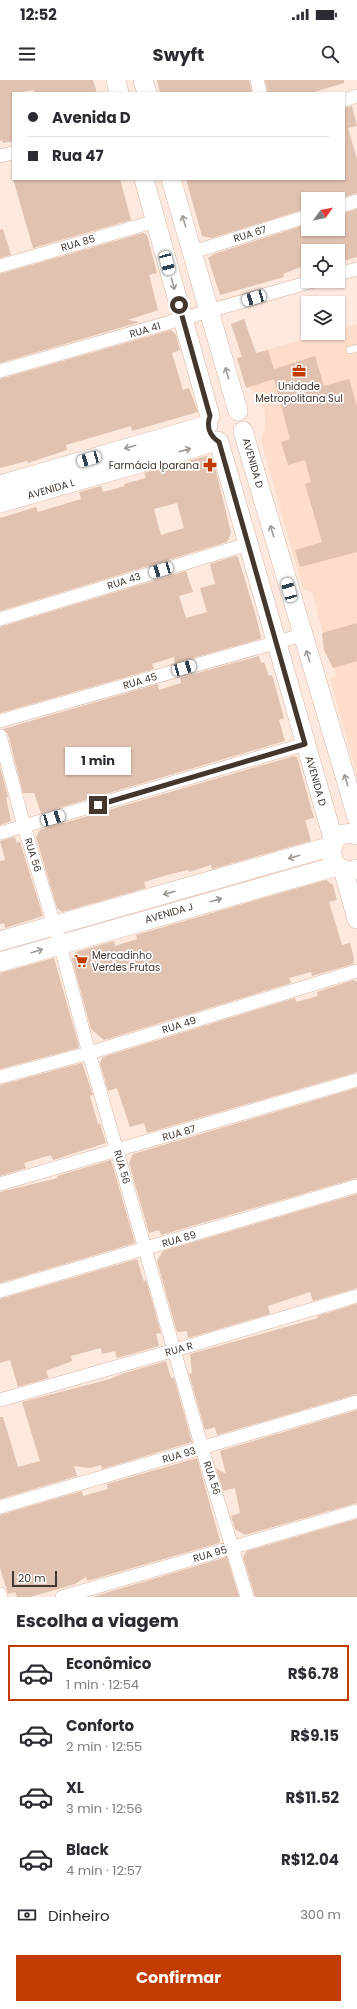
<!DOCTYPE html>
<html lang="pt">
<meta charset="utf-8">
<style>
body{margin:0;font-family:Poppins,sans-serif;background:#f7f7f7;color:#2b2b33;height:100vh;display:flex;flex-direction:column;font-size:15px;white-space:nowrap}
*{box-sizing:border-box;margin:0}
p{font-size:13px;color:#7c7c81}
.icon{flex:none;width:22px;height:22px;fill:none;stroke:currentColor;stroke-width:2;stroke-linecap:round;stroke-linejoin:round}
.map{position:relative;height:1517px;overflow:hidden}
.drawer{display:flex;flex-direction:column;background:#fff;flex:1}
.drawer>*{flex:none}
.banner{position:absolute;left:12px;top:12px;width:333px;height:88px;border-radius:0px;box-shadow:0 1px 3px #0004;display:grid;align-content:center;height:88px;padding:0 16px;background:#fff}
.needle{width:26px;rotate:57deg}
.controls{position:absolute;left:301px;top:112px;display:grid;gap:8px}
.controls a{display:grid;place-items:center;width:44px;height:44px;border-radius:0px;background:#fff;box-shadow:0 1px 3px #0004;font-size:20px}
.scale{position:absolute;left:12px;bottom:10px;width:45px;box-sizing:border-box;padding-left:4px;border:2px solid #42362e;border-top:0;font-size:11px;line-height:14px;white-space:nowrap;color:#42362e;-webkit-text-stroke:3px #fff;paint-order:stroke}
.end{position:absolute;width:18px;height:18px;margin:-9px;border:5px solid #42362e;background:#fff;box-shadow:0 0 0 2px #fff}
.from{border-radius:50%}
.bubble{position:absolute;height:28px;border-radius:0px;background:#fff;box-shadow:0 1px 3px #0004;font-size:13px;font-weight:700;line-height:28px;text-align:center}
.car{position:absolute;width:12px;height:24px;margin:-12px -6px;border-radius:5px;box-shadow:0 0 3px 1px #0007;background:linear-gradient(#fff 24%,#345 0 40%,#fff 0 76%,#345 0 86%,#fff 0)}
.banner b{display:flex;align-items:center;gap:14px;height:38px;font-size:15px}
.banner b+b{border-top:1px solid #e1e1e2}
.banner i{width:10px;height:10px;background:#2b2b33}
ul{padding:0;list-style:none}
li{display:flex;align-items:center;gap:12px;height:56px;margin:0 8px 6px;padding:0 8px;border:2px solid transparent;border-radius:0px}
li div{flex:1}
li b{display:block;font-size:15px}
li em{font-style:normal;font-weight:700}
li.selected{border-color:#c23c00}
li>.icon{width:36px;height:36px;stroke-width:1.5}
h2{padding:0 16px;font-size:18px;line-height:48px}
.pay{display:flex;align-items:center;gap:10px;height:44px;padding:0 16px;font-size:15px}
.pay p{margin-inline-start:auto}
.cta{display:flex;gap:8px;margin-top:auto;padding:8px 16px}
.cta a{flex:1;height:46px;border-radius:0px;background:#c23c00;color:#fff;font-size:16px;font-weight:700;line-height:46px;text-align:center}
.status{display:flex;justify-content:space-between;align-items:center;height:28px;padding:0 20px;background:#fff;direction:ltr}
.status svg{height:11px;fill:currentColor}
header{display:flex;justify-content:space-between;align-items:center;height:52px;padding:0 16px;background:#fff;font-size:18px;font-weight:700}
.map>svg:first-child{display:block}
</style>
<div class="status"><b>12:52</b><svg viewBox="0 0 49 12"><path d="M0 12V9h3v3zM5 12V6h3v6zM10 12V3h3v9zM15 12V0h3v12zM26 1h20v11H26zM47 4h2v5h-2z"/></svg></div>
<header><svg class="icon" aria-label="menu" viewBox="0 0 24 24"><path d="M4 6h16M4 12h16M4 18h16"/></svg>Swyft<svg class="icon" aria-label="search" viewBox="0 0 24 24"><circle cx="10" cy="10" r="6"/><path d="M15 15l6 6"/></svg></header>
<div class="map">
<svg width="357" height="1517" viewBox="0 0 357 1517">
<rect width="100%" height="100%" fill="#fde9de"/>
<path fill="#fedecb" d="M357,244V696L330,599L336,596L334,587L324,571L323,553L312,513L303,509L261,360L265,348V333L259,317L244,303L237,278L327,253H338V250Z"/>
<path fill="#e1c1af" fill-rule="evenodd" d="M0,0H93L97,13H34V10L13,13V61L3,63L2,60L0,61Z
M157,0H249L252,13H160Z
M265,0H344V3L311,13H268Z
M352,26L357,46L348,48L357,79V113L337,119H308V128L212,158L202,156L186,99H344V28Z
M13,99H120L131,140L33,168Z
M357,129V177L338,183V171H308V184L283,194L284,197L220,215L208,178L214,174L308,144V149H338V135Z
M3,149L11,175L0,178V150Z
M143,153L147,155L157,193L149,195L158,230L128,240L140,242L0,283V194Z
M244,239L256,273L268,270L274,289L315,276L324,306L349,299L357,326V472L300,487L295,470L322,462L305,404L311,402L305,380L288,385L281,362L290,359L274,299L246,308L237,278L242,277L231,244Z
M171,250L176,255L180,270L172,273L183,310L189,308L198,332L132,351L131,346L66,365L67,370L28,383L27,381L0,388V299Z
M206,376L212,378L217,395L231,453L227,462L0,531V438L36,427L38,432L81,419L79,412L101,406L103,412L125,406L124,404L146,398L144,393ZM177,423L184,448L161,455L154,429Z
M235,476L238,477L255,533L261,557L260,559L175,583L174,577L152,584L154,589L0,633V547L186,491L193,512L179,516L186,538L207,532L200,508L215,504L210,484Z
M357,543V581L333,588L324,570L322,553Z
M259,576L261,583L264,582L269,596L272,595L284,638L279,640L285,661L41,733L34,713H23L8,654L3,649L158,604L159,610L181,603L180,598Z
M294,676L297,677L314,738L305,740L311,761L212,789L211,785L189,792L188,790L167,795L144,802L146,808L62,832L57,828L36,757L40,750Z
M0,687L8,717L6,718L11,741L0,745Z
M15,757L17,763L20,762L43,836L5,848L4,843L0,844V781L5,780L0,761Z
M326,800L333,805L337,820L329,822L342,865L350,863L354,879L353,884L312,896L311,892L289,898L291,903L104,960L91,949L72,879L76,872L114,861L115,866L137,859L136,855Z
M54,878L79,966L78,968L0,989V893Z
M354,900L357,902V992L147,1053L144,1043L130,1047L117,1008L108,1011L100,983L103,977L295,918L296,922L318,916L317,912Z
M82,983L93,1015L90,1016L98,1044L100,1043L106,1063L53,1080L51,1075L24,1083L26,1088L0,1096V1005Z
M357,1008V1098L161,1155L159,1150L149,1153L129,1083L133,1074Z
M111,1080L135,1163L0,1203V1112L58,1098L57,1096Z
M357,1114V1208L313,1221L310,1212L268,1226L270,1234L188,1258L187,1251L177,1252L157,1181L163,1171Z
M137,1179L144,1202L146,1200L161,1253L156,1254L159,1266L117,1278L115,1271L102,1274L101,1268L71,1276L72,1281L46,1291L49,1298L18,1307L10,1280L0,1283V1219Z
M357,1224V1314L217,1355L215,1347L205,1350L189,1294L192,1293L190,1274L318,1238L317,1236Z
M166,1281L171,1298H174L192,1362L102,1389L101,1385L90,1388L74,1386L77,1396L0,1419V1337H3L18,1387L40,1381L22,1322L110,1299L122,1294Z
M357,1330V1423L245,1455L235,1449L231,1436L240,1433L235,1408L223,1411L216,1388L226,1394L220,1371Z
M197,1378L220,1461L219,1463L87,1501L86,1497L75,1504L30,1517H17L15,1512L8,1514L0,1488V1435L82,1411L83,1416L108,1409L107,1404Z
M357,1439V1517H255L243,1477L247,1471Z
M227,1477L239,1517H92Z"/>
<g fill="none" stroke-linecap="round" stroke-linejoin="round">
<g stroke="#d5b6a3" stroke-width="8">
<path id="lane" d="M350,270L357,268"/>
</g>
<g stroke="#d5b6a3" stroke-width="14">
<path id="street" d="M257,0L260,13
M344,20L357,16
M0,76L13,73
M338,127L357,121
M193,172L308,136
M0,186L156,141
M338,194L357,189
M0,291L313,201
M0,539L248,464
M0,641L302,555
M0,656L24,746L60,864L89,973L202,1368L247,1517
M0,753L305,664
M0,997L89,973L357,891
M0,1104L357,1000
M0,1211L357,1106
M0,1320L175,1270L357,1216
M0,1427L357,1322
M0,1514L1,1517
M62,1517L357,1431"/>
</g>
<g stroke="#d5b6a3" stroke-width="20">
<path id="secondary" d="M116,0L119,13
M143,0L147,13
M144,99L210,336
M171,99L238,331
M243,351L357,737
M219,362L334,762
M0,405L208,345
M0,423L217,361
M357,755C321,744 326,802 357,789
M343,789L357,839
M0,861L332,766
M0,882L337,786"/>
</g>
<use href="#lane" stroke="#fff" stroke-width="7"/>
<use href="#street" stroke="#fff" stroke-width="13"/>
<use href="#secondary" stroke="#fff" stroke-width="19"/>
</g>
<defs><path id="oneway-shaft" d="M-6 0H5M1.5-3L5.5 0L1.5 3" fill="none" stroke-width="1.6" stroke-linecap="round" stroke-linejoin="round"/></defs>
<g stroke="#a09a96">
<use href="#oneway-shaft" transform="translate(184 141) rotate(-106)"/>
<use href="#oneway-shaft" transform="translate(173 204) rotate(75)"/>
<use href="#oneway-shaft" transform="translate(227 293) rotate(-106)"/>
<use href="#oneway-shaft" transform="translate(130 367) rotate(164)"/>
<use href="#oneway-shaft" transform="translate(185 370) rotate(-16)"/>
<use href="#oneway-shaft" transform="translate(272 451) rotate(-106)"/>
<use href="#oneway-shaft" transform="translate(308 576) rotate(-107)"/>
<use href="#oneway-shaft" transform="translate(346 700) rotate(-107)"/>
<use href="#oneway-shaft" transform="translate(294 777) rotate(164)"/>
<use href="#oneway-shaft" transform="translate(169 813) rotate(164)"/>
<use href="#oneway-shaft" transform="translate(216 820) rotate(-16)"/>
<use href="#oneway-shaft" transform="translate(37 871) rotate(-17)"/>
</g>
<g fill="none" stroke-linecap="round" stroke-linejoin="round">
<path stroke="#42362e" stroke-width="5" d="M98,725L305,664L219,362C210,356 206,347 210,336L179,225"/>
</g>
<defs>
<g id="office-bare" transform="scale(1.08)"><path d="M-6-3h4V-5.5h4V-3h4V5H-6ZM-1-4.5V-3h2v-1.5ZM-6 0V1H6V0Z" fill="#c23c00" stroke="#fff" stroke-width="2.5" paint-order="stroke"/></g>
<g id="pharmacy-bare" transform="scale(1.08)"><path d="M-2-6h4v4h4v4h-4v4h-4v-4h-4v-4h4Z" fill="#c23c00" stroke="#fff" stroke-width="2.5" paint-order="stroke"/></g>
<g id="supermarket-bare" transform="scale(1.08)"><path d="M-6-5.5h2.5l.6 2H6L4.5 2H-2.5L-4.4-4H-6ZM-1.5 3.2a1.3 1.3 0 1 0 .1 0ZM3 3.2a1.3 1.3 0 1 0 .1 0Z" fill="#c23c00" stroke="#fff" stroke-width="2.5" paint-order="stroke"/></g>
</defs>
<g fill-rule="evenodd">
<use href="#office-bare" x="299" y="291"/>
<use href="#pharmacy-bare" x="210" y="385"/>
<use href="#supermarket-bare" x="81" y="881"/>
</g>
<g text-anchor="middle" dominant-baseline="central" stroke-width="3.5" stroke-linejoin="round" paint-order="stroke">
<g font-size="10" fill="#42362e" stroke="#fff">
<text transform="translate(250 154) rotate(-17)">RUA 67</text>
<text transform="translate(78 163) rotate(-16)">RUA 85</text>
<text transform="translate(145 250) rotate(-16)">RUA 41</text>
<text transform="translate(253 383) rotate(74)">AVENIDA D</text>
<text transform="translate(51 409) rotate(-16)">AVENIDA L</text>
<text transform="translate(124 501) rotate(-17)">RUA 43</text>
<text transform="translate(140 601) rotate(-16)">RUA 45</text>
<text transform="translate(316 701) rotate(74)">AVENIDA D</text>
<text transform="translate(33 775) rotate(73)">RUA 56</text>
<text transform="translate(169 833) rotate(-16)">AVENIDA J</text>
<text transform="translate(179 945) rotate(-17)">RUA 49</text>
<text transform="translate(179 1053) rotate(-16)">RUA 87</text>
<text transform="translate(122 1087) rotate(74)">RUA 56</text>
<text transform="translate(179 1159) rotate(-16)">RUA 89</text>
<text transform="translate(179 1269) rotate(-16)">RUA R</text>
<text transform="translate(179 1375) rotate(-16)">RUA 93</text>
<text transform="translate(212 1398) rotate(72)">RUA 56</text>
<text transform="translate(210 1474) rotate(-16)">RUA 95</text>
</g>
<g font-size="10" fill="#42362e" stroke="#fff">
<text x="299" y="306">Unidade<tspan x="299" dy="12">Metropolitana Sul</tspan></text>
<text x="199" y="385" text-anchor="end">Farmácia Iparana</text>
<text x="92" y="875" text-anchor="start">Mercadinho<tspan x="92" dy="12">Verdes Frutas</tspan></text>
</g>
</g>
</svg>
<div class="controls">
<a><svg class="needle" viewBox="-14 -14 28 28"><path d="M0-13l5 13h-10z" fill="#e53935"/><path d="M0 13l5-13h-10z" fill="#7c7c81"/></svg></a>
<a><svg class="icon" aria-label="locate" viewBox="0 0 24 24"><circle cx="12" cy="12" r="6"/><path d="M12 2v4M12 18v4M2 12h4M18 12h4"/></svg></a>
<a><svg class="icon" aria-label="layers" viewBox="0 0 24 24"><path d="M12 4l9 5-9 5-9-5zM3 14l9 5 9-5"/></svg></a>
</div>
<div class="scale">20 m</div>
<i class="end from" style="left:179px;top:225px"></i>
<i class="end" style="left:98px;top:725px"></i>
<div class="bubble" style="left:65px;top:667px;width:66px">1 min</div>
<i class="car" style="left:167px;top:183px;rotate:165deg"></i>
<i class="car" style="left:254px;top:218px;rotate:254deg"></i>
<i class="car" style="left:89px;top:379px;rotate:254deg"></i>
<i class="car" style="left:161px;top:490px;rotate:253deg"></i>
<i class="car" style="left:289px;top:510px;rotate:344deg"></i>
<i class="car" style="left:184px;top:588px;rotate:74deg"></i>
<i class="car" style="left:53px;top:738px;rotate:73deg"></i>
<div class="banner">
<b><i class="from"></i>Avenida D</b>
<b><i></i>Rua 47</b>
</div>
</div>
<section class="drawer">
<h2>Escolha a viagem</h2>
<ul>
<li class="selected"><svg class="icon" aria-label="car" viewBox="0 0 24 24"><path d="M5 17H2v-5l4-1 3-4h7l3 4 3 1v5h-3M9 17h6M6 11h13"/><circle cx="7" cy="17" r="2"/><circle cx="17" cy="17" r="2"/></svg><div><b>Econômico</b><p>1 min · 12:54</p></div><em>R$6.78</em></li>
<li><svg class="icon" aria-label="car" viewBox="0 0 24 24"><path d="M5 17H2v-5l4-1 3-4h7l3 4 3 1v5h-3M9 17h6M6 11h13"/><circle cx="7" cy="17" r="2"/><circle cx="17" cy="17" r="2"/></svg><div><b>Conforto</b><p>2 min · 12:55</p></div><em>R$9.15</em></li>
<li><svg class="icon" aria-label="car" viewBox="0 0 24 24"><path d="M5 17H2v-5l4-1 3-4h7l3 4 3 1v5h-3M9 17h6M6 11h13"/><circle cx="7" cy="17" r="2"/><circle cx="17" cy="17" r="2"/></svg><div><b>XL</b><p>3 min · 12:56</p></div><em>R$11.52</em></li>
<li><svg class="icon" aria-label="car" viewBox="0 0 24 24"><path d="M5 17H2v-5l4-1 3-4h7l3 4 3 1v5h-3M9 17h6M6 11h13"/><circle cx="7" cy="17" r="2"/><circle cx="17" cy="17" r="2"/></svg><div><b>Black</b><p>4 min · 12:57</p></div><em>R$12.04</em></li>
</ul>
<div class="pay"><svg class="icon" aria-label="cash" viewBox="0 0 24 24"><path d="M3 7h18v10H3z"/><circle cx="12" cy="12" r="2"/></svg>Dinheiro<p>300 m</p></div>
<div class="cta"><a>Confirmar</a></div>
</section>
